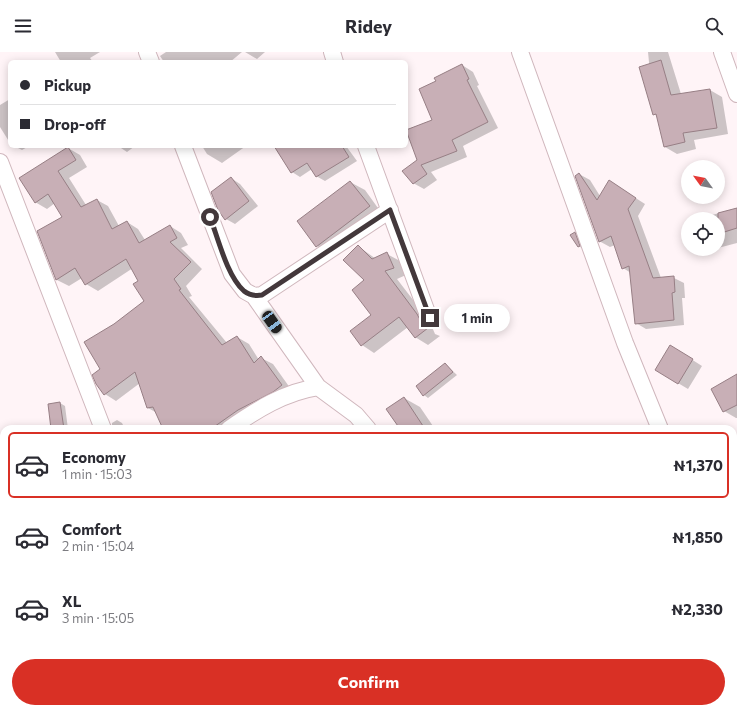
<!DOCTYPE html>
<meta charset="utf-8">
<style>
body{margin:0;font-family:Commissioner,sans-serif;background:#f2f2f3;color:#2b2b33;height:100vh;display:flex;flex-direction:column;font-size:15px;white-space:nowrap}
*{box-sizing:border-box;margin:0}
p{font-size:13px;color:#7c7c81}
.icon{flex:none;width:22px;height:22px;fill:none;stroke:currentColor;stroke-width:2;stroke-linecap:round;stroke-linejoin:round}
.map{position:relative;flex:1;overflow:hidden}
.sheet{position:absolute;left:0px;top:373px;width:737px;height:288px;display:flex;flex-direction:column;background:#fff;border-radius:12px 12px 0 0;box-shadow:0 2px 10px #0003}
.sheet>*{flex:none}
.guide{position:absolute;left:8px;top:8px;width:400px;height:88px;border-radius:6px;box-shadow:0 2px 10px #0003;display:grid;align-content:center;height:88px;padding:0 12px;background:#fff}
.needle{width:26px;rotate:303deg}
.buttons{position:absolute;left:681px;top:108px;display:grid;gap:8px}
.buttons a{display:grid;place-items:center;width:44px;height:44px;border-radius:50%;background:#fff;box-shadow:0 2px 10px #0003;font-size:20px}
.end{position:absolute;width:18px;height:18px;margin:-9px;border:5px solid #43383b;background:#fff;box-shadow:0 0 0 2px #fff}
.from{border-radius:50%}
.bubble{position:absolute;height:28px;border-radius:14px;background:#fff;box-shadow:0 2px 10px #0003;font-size:13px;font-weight:700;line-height:28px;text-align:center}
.car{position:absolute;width:12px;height:24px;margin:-12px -6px;border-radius:5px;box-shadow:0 0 3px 1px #0007;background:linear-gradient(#222 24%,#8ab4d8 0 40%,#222 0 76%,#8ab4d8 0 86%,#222 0)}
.guide b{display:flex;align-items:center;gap:14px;height:38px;font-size:15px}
.guide b+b{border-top:1px solid #e1e1e2}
.guide i{width:10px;height:10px;background:#2b2b33}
ul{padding:7px 0 0;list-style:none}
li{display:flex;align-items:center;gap:12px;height:66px;margin:0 8px 6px;padding:0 4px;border:2px solid transparent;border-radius:6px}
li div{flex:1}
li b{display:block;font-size:15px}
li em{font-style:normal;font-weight:700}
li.active{border-color:#d93025}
li>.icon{width:36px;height:36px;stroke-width:1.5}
.button{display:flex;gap:8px;margin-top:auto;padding:8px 12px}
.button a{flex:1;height:46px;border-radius:24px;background:#d93025;color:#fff;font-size:16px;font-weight:700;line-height:46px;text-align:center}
header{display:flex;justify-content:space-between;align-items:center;height:52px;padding:0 12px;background:#fff;font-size:18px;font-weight:700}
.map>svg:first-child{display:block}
</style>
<header><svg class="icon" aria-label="menu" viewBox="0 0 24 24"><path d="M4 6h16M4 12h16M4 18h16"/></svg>Ridey<svg class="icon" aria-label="search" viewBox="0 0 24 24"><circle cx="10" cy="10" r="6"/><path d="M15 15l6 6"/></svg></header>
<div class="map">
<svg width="737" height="661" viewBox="0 0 737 661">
<rect width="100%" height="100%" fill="#fff4f7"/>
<path fill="#0003" d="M55,0H100L90,6L93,10H61Z
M166,0H242L230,10H164L160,4Z
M245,0H265L257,7Z
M648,0H668L681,42L710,38L722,45L728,82L694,88L696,97L677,102L665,95L657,64L654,62Z
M462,13L473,20L479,33L477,34L498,76L463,94L467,105L431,120L437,128L424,137L413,131L419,108L433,69L438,30Z
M10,47V91L0,75V53Z
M14,94H29L22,98Z
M118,94H135L127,100Z
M202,94H246L222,111L207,102Z
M275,94H346L357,109L325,129L316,124L312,117L300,125L292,120Z
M68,96L80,103L87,115L69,126L86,153L97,148L108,154L119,174L127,170L138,177L145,188L170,174L181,181L188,193L181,196L202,217L186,234L192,244L189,245L227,291L237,285L249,292L259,308L261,306L273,312L293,340L232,377H164L157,361L148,356L140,331L116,349L105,342L102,318L114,273L145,250L140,229L133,216L98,239L86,232L82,226L69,234L57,228L38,180L64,165L55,151L47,157L35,150Z
M579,122L590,128L600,144L620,136L645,152L638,164L661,226H674L684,231L685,246H682L684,273L646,277L636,271L631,221L623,216L615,193L610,195L599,189Z
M231,126L240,132L258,154L235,172L226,167Z
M350,130L365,138L383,163L331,202L317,194Z
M737,156V191L718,196V167H698Z
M575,181L579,184L583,197L579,194Z
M358,194L376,207L387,202L400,209L406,223L397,227L430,270L435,282L440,284L428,293L415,285L408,275L374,301L362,293L372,263Z
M699,197H715L704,200Z
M680,300L702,314L688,337L656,318Z
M445,312L457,323L428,346L424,343Z
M737,324V366H736L724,359Z
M404,346L420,355L435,377H401Z
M60,351L65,354L68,377H52L49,353Z
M117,368L122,371L125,377H112V371Z
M4,403V472L0,474V406Z
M4,490V538L0,540V492Z
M230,657H283L275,661H231Z
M545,657H568L560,661H552Z
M588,657H599L596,658V660L605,657H666L667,661H590Z"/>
<path fill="#c8afb6" stroke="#977f85" d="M661,8L671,43L710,37L717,76L683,81L685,90L664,95L656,62L653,63L639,15Z
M462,12L469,27L467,28L488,70L452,88L457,99L421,113L427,122L413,132L402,119L417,108L406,78L432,68L419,37L436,29L434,26Z
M274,94H342L349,105L316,125L307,111L291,121Z
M68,95L76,108L58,119L81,155L97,147L112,177L127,169L139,191L170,173L177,186L170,190L191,210L174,227L181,237L179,238L222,293L237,284L254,311L261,304L282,333L273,340L238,358L211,377H163L153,355L147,356L135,320L104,343L96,332L92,323L100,317L84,290L114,272L144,249L133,232L138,229L126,207L85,233L75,216L56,228L37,179L62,165L48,142L35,151L19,126Z
M579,121L597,148L609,128L636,146L628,157L653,226L674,224L675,240L672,241L674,268L635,272L629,214L622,217L611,184L599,190L575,124Z
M231,125L249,149L225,168L218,158L211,140Z
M350,129L370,154L316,195L297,169Z
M737,156V176L718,182V161Z
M575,180L580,194L578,195L570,183Z
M358,193L372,207L387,200L394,216L385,219L417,262L423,273L428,276L415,286L399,265L361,294L350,279L371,263L352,238L364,228L343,208Z
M670,293L693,307L678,332L655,318Z
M445,311L453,320L423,344L416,334Z
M737,322V353L723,360L711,337Z
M404,345L425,377H400L386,357Z
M60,350L64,377H51L48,352Z"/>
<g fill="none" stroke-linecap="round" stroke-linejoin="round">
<g stroke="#d0b7bd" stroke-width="18">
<path id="minor" d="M147,0L151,10
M332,0L335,10
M520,0L625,291L660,377
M722,0L737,42
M183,94L232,222L245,239L254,244L318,335
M366,94L429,266
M0,110L103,377
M254,244L262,243L390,158
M229,377C256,358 285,340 318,335L356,363L368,377
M199,657L200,661
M473,657L475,661
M702,657L703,661"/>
</g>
<g stroke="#d6d3d4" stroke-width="24">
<path id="primary" d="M733,461L737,459
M377,661L384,657"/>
</g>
<use href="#minor" stroke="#fff" stroke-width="16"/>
<use href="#primary" stroke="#abdfa3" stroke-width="22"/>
</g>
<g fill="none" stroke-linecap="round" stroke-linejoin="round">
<path stroke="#43383b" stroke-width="5" d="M210,165C218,186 227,224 244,239C249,243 256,244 262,243L390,158L430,266"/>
</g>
</svg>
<div class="buttons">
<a><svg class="needle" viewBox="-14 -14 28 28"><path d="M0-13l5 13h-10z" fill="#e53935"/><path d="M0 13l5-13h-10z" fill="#7c7c81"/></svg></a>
<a><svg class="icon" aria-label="locate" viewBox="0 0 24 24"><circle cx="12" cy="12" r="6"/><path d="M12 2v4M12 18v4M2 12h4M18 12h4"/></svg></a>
</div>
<i class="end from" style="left:210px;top:165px"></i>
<i class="end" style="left:430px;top:266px"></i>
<div class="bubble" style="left:444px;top:252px;width:66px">1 min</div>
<i class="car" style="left:272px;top:270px;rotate:145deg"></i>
<div class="guide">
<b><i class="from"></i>Pickup</b>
<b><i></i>Drop-off</b>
</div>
<section class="sheet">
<ul>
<li class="active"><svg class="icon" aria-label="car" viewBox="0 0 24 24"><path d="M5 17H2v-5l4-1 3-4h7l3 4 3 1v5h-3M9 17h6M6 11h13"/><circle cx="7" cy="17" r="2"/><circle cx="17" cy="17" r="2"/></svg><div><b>Economy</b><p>1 min · 15:03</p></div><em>₦1,370</em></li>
<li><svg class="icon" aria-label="car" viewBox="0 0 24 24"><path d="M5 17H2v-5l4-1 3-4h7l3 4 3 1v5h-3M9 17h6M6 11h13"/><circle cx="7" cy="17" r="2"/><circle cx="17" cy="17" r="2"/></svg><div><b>Comfort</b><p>2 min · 15:04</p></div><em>₦1,850</em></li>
<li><svg class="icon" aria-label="car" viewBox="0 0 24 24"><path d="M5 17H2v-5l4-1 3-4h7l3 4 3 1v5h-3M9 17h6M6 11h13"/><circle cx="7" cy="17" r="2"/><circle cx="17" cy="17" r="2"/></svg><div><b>XL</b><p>3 min · 15:05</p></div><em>₦2,330</em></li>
</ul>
<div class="button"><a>Confirm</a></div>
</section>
</div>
